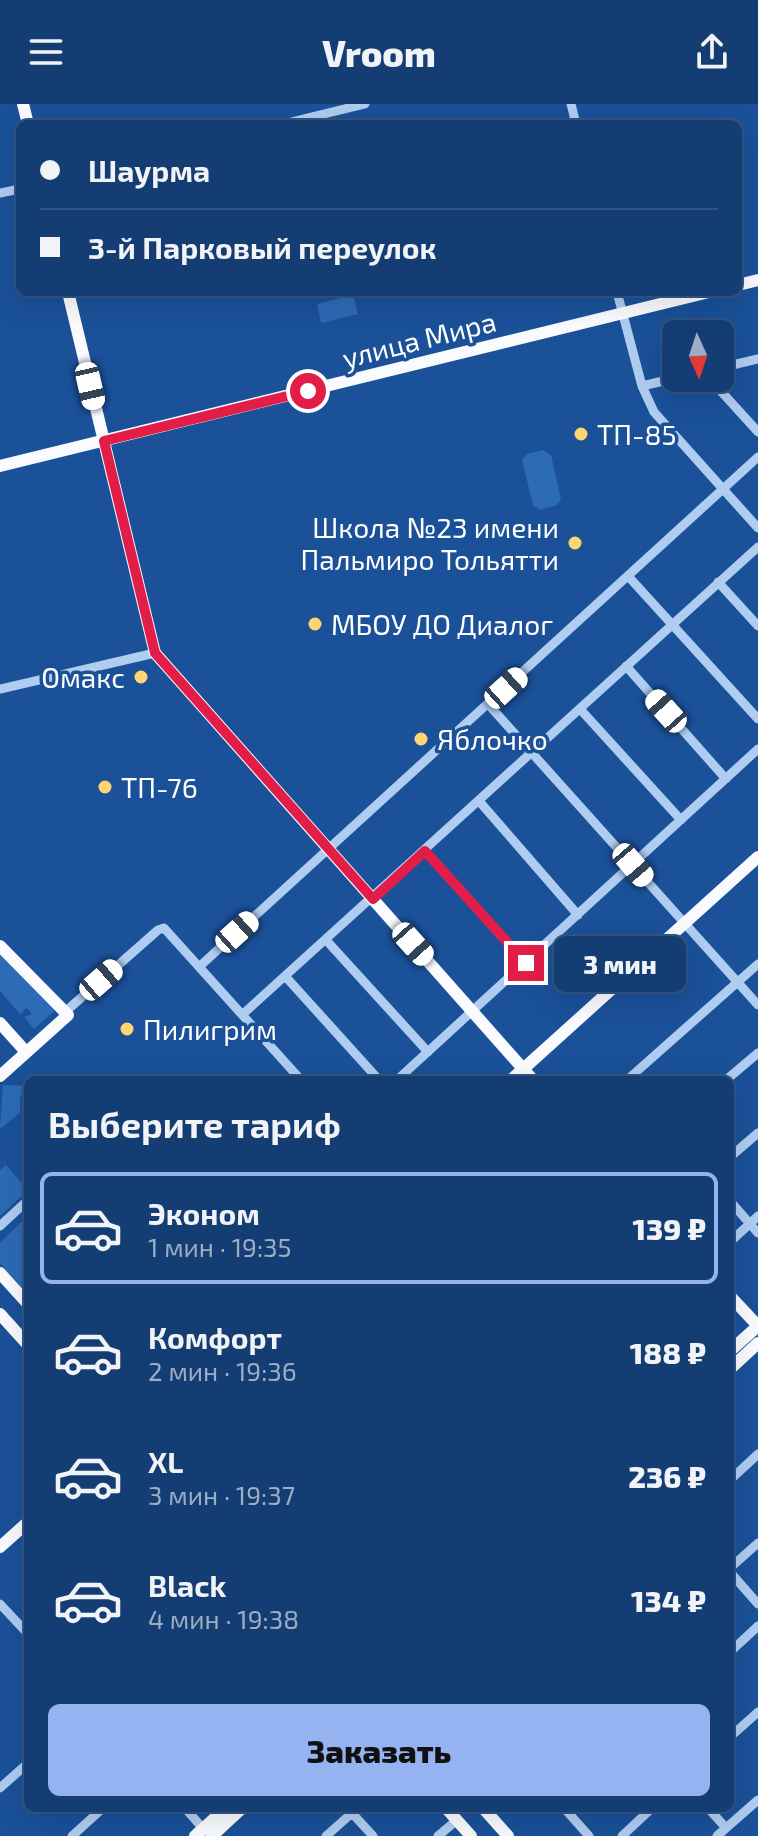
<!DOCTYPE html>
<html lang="ru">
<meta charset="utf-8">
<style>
body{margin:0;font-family:"Exo 2",sans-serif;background:#21487b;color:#f1f3f6;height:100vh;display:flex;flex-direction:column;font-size:30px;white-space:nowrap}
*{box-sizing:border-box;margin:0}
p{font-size:26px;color:#9daec4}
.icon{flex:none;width:44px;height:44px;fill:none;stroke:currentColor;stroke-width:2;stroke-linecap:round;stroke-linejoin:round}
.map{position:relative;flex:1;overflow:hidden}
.drawer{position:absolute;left:24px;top:972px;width:710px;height:736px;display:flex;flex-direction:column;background:#143d73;border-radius:12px;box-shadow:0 8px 32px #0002,0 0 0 2px #335685}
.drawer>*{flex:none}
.banner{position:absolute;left:16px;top:16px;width:726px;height:176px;border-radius:12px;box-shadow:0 8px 32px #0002,0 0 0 2px #335685;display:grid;align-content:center;height:176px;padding:0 24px;background:#143d73}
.needle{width:52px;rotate:177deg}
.tools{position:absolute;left:662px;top:216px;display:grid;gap:16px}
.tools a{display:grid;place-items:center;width:72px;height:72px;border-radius:12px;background:#143d73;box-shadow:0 8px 32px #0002,0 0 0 2px #335685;font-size:40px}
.end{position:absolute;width:36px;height:36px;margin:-18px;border:10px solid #e11d48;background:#fff;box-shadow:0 0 0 4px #fff}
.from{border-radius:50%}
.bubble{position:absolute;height:56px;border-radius:12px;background:#143d73;box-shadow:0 8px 32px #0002,0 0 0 2px #335685;font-size:26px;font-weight:800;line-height:56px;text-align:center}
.car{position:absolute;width:24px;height:48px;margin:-24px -12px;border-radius:10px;box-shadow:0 0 6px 2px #0007;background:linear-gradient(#fff 24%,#345 0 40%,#fff 0 76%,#345 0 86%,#fff 0)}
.banner b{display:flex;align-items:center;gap:28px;height:76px;font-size:30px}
.banner b+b{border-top:2px solid #335685}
.banner i{width:20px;height:20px;background:#f1f3f6}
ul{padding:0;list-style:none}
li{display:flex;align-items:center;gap:24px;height:112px;margin:0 16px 12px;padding:0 8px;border:4px solid transparent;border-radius:12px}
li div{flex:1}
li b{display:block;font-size:30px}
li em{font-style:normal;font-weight:800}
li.on{border-color:#95b2f1}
li>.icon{width:72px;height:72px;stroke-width:1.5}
h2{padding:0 24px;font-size:36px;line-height:96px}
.action{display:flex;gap:16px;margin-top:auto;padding:16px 24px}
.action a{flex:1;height:92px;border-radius:12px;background:#95b2f1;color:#111;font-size:32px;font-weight:800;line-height:92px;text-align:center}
header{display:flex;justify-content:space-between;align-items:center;height:104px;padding:0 24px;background:#143d73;font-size:36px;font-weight:800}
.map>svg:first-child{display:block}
</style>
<header><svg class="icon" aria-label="menu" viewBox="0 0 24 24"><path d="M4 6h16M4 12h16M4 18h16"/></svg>Vroom<svg class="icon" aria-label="share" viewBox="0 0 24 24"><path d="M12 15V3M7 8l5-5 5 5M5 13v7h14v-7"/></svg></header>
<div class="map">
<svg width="758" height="1732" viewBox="0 0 758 1732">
<rect width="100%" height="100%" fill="#1a5199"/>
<path fill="#2d6bb6" d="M353,191L358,210L321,219L317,200Z
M543,346L551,351L561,395L557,401L540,406L533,401L522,356L527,350Z
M0,849L58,904L34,925L24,913L32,910L26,903L21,911L0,887Z
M3,981L27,982L20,993V1009L0,1025Z
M6,1061L28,1086L0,1112V1066Z
M21,1118L28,1126V1191L0,1159V1139Z"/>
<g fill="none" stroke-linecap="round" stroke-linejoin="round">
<path stroke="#afcdf1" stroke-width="9" d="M571,0L576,20
M283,20L365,0
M0,89L20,85
M617,188L642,282L654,308L758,424
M720,264L758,255
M709,274L758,328
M642,282L676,274
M628,472L758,615
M718,478L758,522
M626,562L726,675
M0,585L155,549
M488,600L758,901
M580,605L681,716
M479,697L578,811
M425,747L526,859
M326,836L428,948
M200,862L758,353
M285,872L379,976
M65,908L158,826L164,824L301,976
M243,910L758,443
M397,976L758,645
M627,976L758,860
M726,976L758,949
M730,1053L758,1029
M730,1097L758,1129
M0,1122L28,1096
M730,1138L758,1112
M730,1376L758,1350
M730,1464L758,1439
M730,1468L758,1500
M0,1500L28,1530
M730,1548L758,1522
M730,1633L758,1608
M0,1684L28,1659
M185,1704L207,1729
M564,1704L589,1732
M708,1704L726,1724
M72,1732L103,1704
M326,1732L352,1709L373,1732
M438,1732L457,1716
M622,1732L652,1704
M717,1732L758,1696"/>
<path stroke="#f9fbff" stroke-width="12" d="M23,0L28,20
M738,181L758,176
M68,188L155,549L533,976
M0,362L709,188
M0,842L68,911L0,972
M0,919L26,948
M511,976L758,753
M0,1169L28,1200
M730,1192L758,1222
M0,1210L28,1241
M730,1247L758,1222
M730,1265L758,1239
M0,1443L28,1418
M446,1704L471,1732
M483,1704L508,1732
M195,1732L226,1704
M212,1732L242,1704"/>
</g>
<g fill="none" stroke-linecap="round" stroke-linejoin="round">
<path stroke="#e11d48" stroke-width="10" d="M308,287L104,337L155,549L373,795L425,747L526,859"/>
</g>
<g fill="#ffd56f" stroke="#1a5199" stroke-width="3">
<circle cx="581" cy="330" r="8"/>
<circle cx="575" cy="439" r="8"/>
<circle cx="315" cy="520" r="8"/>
<circle cx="141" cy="573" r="8"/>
<circle cx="421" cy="635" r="8"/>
<circle cx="105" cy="683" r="8"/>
<circle cx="127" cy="925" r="8"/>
</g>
<g text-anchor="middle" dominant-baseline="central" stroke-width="7" stroke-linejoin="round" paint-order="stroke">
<g font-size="28" fill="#fff" stroke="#1a5199">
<text transform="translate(419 235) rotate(-14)">улица Мира</text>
</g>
<g font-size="28" fill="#fff" stroke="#1a5199" text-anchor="start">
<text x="597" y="330">ТП-85</text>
<text x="559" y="423" text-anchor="end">Школа №23 имени<tspan x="559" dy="32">Пальмиро Тольятти</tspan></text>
<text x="331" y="520">МБОУ ДО Диалог</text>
<text x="125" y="573" text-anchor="end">Омакс</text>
<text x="437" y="635">Яблочко</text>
<text x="121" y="683">ТП-76</text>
<text x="143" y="925">Пилигрим</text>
</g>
</g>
</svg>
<div class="tools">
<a><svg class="needle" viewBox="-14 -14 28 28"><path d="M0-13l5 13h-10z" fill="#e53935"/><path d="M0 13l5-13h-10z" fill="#9daec4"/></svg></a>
</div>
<i class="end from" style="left:308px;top:287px"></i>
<i class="end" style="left:526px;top:859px"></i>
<div class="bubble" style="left:554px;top:832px;width:132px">3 мин</div>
<i class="car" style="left:90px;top:282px;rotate:167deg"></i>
<i class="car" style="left:506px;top:584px;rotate:48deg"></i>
<i class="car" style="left:666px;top:607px;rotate:318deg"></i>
<i class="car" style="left:633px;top:761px;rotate:139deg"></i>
<i class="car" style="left:237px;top:828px;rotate:48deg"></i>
<i class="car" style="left:413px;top:840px;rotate:138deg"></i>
<i class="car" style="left:101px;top:876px;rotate:49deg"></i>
<div class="banner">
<b><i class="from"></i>Шаурма</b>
<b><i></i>3-й Парковый переулок</b>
</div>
<section class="drawer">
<h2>Выберите тариф</h2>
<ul>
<li class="on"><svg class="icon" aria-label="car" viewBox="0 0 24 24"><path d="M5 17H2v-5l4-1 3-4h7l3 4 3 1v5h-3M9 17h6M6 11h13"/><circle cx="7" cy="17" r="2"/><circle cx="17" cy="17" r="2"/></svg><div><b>Эконом</b><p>1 мин · 19:35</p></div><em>139 ₽</em></li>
<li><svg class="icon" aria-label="car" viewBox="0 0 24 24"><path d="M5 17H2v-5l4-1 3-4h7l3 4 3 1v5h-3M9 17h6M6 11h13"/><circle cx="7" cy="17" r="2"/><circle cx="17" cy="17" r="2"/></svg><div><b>Комфорт</b><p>2 мин · 19:36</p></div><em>188 ₽</em></li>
<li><svg class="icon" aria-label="car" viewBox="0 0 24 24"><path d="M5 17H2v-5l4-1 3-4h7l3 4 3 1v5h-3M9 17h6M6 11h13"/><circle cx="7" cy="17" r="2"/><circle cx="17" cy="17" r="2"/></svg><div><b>XL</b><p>3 мин · 19:37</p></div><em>236 ₽</em></li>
<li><svg class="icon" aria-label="car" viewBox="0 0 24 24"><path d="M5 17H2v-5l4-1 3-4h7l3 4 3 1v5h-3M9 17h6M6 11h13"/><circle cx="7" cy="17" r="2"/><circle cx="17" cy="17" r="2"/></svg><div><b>Black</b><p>4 мин · 19:38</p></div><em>134 ₽</em></li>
</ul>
<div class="action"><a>Заказать</a></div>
</section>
</div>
